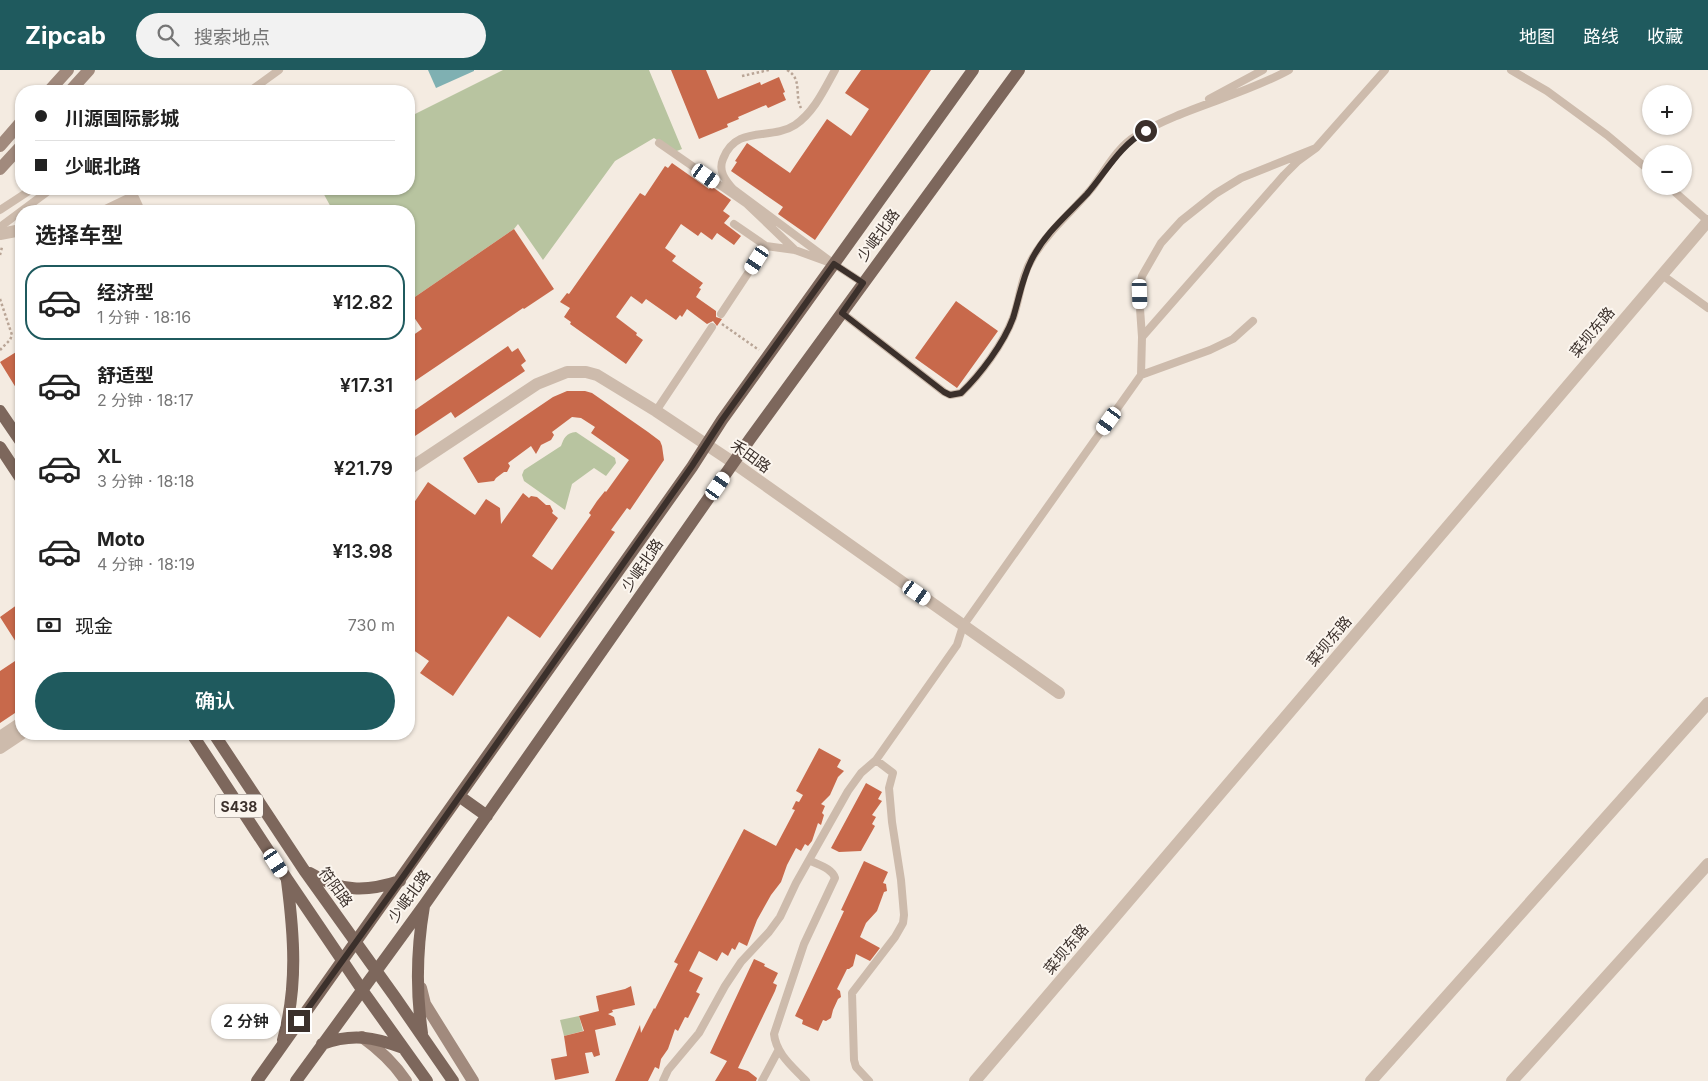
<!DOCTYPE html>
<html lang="zh">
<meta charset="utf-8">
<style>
body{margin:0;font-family:Inter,"Noto Sans SC",sans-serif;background:#f2f2f2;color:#222;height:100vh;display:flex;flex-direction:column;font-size:19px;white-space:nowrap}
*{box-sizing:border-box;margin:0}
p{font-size:16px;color:#767676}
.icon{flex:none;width:28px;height:28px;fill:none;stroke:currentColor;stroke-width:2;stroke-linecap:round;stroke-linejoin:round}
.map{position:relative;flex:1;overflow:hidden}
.drawer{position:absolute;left:15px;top:135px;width:400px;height:535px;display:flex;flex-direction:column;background:#fff;border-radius:20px;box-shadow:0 1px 4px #0004}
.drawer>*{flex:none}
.banner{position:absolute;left:15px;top:15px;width:400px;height:110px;border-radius:20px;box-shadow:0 1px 4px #0004;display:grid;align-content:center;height:110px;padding:0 20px;background:#fff}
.buttons{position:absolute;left:1642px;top:15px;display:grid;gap:10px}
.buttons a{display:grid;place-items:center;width:50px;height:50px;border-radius:50%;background:#fff;box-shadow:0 1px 4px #0004;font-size:25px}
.end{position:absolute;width:22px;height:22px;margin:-11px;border:6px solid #3b302b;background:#fff;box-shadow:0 0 0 2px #fff}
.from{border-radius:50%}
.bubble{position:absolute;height:35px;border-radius:18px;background:#fff;box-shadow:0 1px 4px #0004;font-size:16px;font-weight:600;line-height:35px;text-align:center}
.car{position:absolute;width:15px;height:30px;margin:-15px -8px;border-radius:6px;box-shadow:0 0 4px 1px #0007;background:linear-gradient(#fff 24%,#345 0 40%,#fff 0 76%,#345 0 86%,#fff 0)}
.banner b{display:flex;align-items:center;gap:18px;height:48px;font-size:19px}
.banner b+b{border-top:1px solid #e0e0e0}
.banner i{width:12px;height:12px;background:#222}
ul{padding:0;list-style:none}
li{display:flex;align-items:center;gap:15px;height:75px;margin:0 10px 8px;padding:0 10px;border:2px solid transparent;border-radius:20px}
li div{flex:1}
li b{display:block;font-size:19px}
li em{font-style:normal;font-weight:600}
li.active{border-color:#1f5a5e}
li>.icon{width:45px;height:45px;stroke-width:1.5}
h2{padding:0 20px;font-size:22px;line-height:60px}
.pay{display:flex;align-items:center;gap:12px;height:55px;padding:0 20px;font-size:19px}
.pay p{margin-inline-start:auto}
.cta{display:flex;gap:10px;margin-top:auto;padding:10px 20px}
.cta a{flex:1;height:58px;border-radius:30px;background:#1f5a5e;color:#fff;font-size:20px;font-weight:600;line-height:58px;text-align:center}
header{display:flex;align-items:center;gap:30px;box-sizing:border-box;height:70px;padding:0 25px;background:#1f5a5e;color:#fff}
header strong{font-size:24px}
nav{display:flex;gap:28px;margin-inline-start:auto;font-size:18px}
.search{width:350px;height:45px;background:#f2f2f2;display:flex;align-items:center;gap:12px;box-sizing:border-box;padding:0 18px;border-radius:28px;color:#767676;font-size:19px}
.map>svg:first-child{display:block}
</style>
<header>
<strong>Zipcab</strong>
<div class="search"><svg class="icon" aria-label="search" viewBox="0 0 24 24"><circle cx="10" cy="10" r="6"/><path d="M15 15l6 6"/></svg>搜索地点</div>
<nav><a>地图</a><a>路线</a><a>收藏</a></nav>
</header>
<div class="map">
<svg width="1708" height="1011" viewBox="0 0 1708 1011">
<rect width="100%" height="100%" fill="#f4ebe1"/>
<path fill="#b8c4a0" d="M503,0H649L682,79L674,82L654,68L615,91L543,190L518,154L514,159L409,231V141H333L321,119H409V47Z
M576,362L615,388L616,393L606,406L594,398L572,414L565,440L524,411L522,405L524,400L561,376C564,368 566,363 576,362Z
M579,946L583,961L564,966L560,950Z"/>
<path fill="#7fb0b2" d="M428,0H474V1L436,18Z"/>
<path fill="#c8694b" d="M671,0H706L718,29L760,12L761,15L779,7L785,22L783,23L786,30L768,38L766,35L738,47L739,49L727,54L728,57L699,69Z
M861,0H931L815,170L778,144L783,137L731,101L737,92L735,91L747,73L790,103L827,49L851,66L869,39L845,23Z
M672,93L709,119L711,116L731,130L723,141L730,146L724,153L741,166L734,175L717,163L712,170L701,162L698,166L681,154L665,178L676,186L672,191L703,213L699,218L701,219L696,227L716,241V247L722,249L717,256L713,251L707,254L687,239L682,247L680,245L676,250L646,229L642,234L631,226L616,247L637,263L636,265L643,270L626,294L570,254L571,252L564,247L570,238L560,232L567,223L569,224L640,123L645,126L665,96L668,98Z
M514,159L554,219L524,239L523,238L409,315V268L422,259L409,240V231Z
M956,231L998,261L957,318L915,288Z
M508,276L512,282L518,278L526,291L521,295L525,301L455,348L451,342L409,370V344Z
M21,279V326L0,292Z
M567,321H585L592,323L648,362L660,371L662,376L664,390L630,440L627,438L611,460L615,462L540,568L508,546L453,626L420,603L429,591L409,577V440L428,412L475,445L486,429L500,438L501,454L523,423L529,428L531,426L537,427L546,435H550L553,441L552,443L558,448L532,486L552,500L591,445L589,443L597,431L605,421L606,422L629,390L591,363L595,357L581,348L572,347L552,362L554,365L551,370L541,375L536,384L531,376L508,393L510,396L507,402H504L496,408L494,411L478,413L463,388L553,327Z
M21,532V580L0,547Z
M21,587V639L0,653V601Z
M819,678L841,690L837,697L844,701L838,707L830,725L821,734L825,736L822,743L824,745L821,755L818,753L812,771L808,776L805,774L801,781L796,778L787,795L781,812L771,825L757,850L747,876L739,872L735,880L732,878L728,886L722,882L717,891L699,881L689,901L703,908L696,922L700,924L688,948L685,947L678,961L675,959L668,979L661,989L659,999L655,997L648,1011H615L640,955L641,963L654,938L655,939L678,894L674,892L744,759L776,776L795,740L792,739L796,731L799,732L803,725L796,721Z
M866,713L882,722L878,729L882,731L872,745L876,747L872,754L875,756L861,781L839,782L831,778Z
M864,791L888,802L883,813L886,814L887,821L884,822L877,841L866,853L860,867L880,878L870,891L856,884L853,896L849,899H847L837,919L840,921L841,927L838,929L833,940L831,948L826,951L823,950L818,961L802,954L803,950L795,946L844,841L841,840Z
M754,889L765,894L764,896L778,903L773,913L777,915L775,921L738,998L748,1001L757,1008L756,1011H715L727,991L710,983Z
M631,916L635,935L612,940L613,942L608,944L614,947L616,955L595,960L600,985L594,987L592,982L585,983L589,1003L555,1010L551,989L567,986L564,966L584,961L579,946L599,941L596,926L625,919Z"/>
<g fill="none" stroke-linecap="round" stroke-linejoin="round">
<path stroke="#b9a596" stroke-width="2.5" stroke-dasharray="2.5 2.5" stroke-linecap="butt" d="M787,0C803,9 794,25 801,38
M742,6L769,0
M0,185L2,177
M0,229L12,265L10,270L0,280
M722,254L759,280"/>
<path stroke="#cdbbac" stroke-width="8" d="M835,0C824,20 814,42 795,55C771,71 736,54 723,89C718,101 725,110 733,119L834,194L863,213
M1511,0L1547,21L1607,65L1651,102
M250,21L279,0
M1209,29L1263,0
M659,73L747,134L795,180
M1668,116L1708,151
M0,140L32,119
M734,154L766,176
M0,157L51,119
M1662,205L1708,238
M842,243L944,322L950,325L961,323C981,304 1003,274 1013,248C1020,228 1021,206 1033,187C1049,160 1072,142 1092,118C1105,101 1117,77 1136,66C1184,37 1240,27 1289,0
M721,244L766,176L795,180L828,192
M1142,267L1139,224L1142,206L1161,173L1181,151L1215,124L1241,108L1316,78L1385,0
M1141,305L1210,280L1233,269L1253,251
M656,341L712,257
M663,1011L668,1000L699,963L725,916L741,892L769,862L780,847L796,813L848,721L861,703L876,690L957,575L963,556L1141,305L1142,267L1284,105L1298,91L1316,78
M762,1011L778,981
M806,1011C793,997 776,984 774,964L804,874L835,808C832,798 818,795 809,790
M869,1011L856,997L854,990L852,923L895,867L903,853L904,845L901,810L892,752L889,718L893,703L876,690"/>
<path stroke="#cdbbac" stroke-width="12" d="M106,141L133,128L139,141
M0,164L21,160
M409,399L537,314L567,302H586L597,305L656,341L734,393L1059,623
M0,667L21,653
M0,678L21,664
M975,1011L1708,151
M1371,1011L1708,633
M1512,1011L1708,794"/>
<path stroke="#a18a7d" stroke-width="12" d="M49,21L68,0
M70,21L89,0
M0,76L21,52
M0,99L21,76
M421,918L425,934L473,1011
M362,967C380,980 394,993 406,1011"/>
<path stroke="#7d675c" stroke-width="12" d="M0,341L21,372
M0,377L21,409
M192,664L287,809L367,927L427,1011
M214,664L304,800L395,927L453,1011
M459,726L487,746
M310,803C341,822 366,822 400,811
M422,963C416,922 417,877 424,836
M283,970C298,916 294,865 287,811
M322,974C352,963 374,967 403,978
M257,1011L692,397L722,350L973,0
M296,1011L425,834L750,369L1019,0"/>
</g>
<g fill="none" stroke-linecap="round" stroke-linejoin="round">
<path stroke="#3b302b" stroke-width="6" d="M299,951L400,811L692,396L722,350L834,194L863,213L842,243L944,322L950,325L961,323C980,305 1004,273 1013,248C1019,229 1022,209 1031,191C1044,164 1067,145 1087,124C1106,102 1120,75 1146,61"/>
</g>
<g text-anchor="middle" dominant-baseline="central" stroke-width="4" stroke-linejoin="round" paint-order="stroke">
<rect fill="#fbf5ee" stroke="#756b66" stroke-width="1" x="215" y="724.5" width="48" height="23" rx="4"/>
<g font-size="14" font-weight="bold" fill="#3b302b">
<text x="239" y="736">S438</text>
</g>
<g font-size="15" fill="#3b302b" stroke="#fbf5ee">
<text transform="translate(878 165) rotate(-54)">少岷北路</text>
<text transform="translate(1592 262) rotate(-50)">菜坝东路</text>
<text transform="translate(751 386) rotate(36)">禾田路</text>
<text transform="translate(642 495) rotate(-55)">少岷北路</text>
<text transform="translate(1329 571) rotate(-50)">菜坝东路</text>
<text transform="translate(336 817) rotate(54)">符阳路</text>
<text transform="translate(409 826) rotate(-54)">少岷北路</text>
<text transform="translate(1066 879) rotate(-50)">菜坝东路</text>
</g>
</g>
</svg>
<div class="buttons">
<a>+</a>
<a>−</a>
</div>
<i class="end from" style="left:1146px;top:61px"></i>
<i class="end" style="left:299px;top:951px"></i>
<div class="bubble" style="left:211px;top:934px;width:70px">2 分钟</div>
<i class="car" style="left:706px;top:106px;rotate:125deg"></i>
<i class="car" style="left:757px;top:190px;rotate:213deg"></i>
<i class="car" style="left:1140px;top:224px;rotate:178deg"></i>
<i class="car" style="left:1109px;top:351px;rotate:216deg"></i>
<i class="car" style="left:718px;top:416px;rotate:35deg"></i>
<i class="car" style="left:917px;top:523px;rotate:125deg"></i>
<i class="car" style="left:276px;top:793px;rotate:147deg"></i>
<div class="banner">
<b><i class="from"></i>川源国际影城</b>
<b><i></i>少岷北路</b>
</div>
<section class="drawer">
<h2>选择车型</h2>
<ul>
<li class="active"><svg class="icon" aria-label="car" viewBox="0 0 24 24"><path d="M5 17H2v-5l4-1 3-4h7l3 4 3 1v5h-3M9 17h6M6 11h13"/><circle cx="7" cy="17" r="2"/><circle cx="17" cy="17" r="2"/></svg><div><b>经济型</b><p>1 分钟 · 18:16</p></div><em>¥12.82</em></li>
<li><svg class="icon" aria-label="car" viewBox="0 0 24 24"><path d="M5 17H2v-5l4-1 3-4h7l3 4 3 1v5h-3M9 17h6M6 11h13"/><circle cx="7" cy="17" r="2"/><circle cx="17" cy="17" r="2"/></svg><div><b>舒适型</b><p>2 分钟 · 18:17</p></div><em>¥17.31</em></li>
<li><svg class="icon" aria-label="car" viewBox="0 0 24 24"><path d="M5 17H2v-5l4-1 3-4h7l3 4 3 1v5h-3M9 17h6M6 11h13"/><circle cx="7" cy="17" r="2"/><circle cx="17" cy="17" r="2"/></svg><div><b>XL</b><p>3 分钟 · 18:18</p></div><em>¥21.79</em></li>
<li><svg class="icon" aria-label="car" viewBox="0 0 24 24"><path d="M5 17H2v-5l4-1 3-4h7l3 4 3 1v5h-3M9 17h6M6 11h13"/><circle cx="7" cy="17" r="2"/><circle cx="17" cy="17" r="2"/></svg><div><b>Moto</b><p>4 分钟 · 18:19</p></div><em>¥13.98</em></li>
</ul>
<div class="pay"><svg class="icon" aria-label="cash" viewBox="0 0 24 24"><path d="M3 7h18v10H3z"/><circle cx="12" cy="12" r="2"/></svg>现金<p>730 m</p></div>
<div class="cta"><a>确认</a></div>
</section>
</div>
